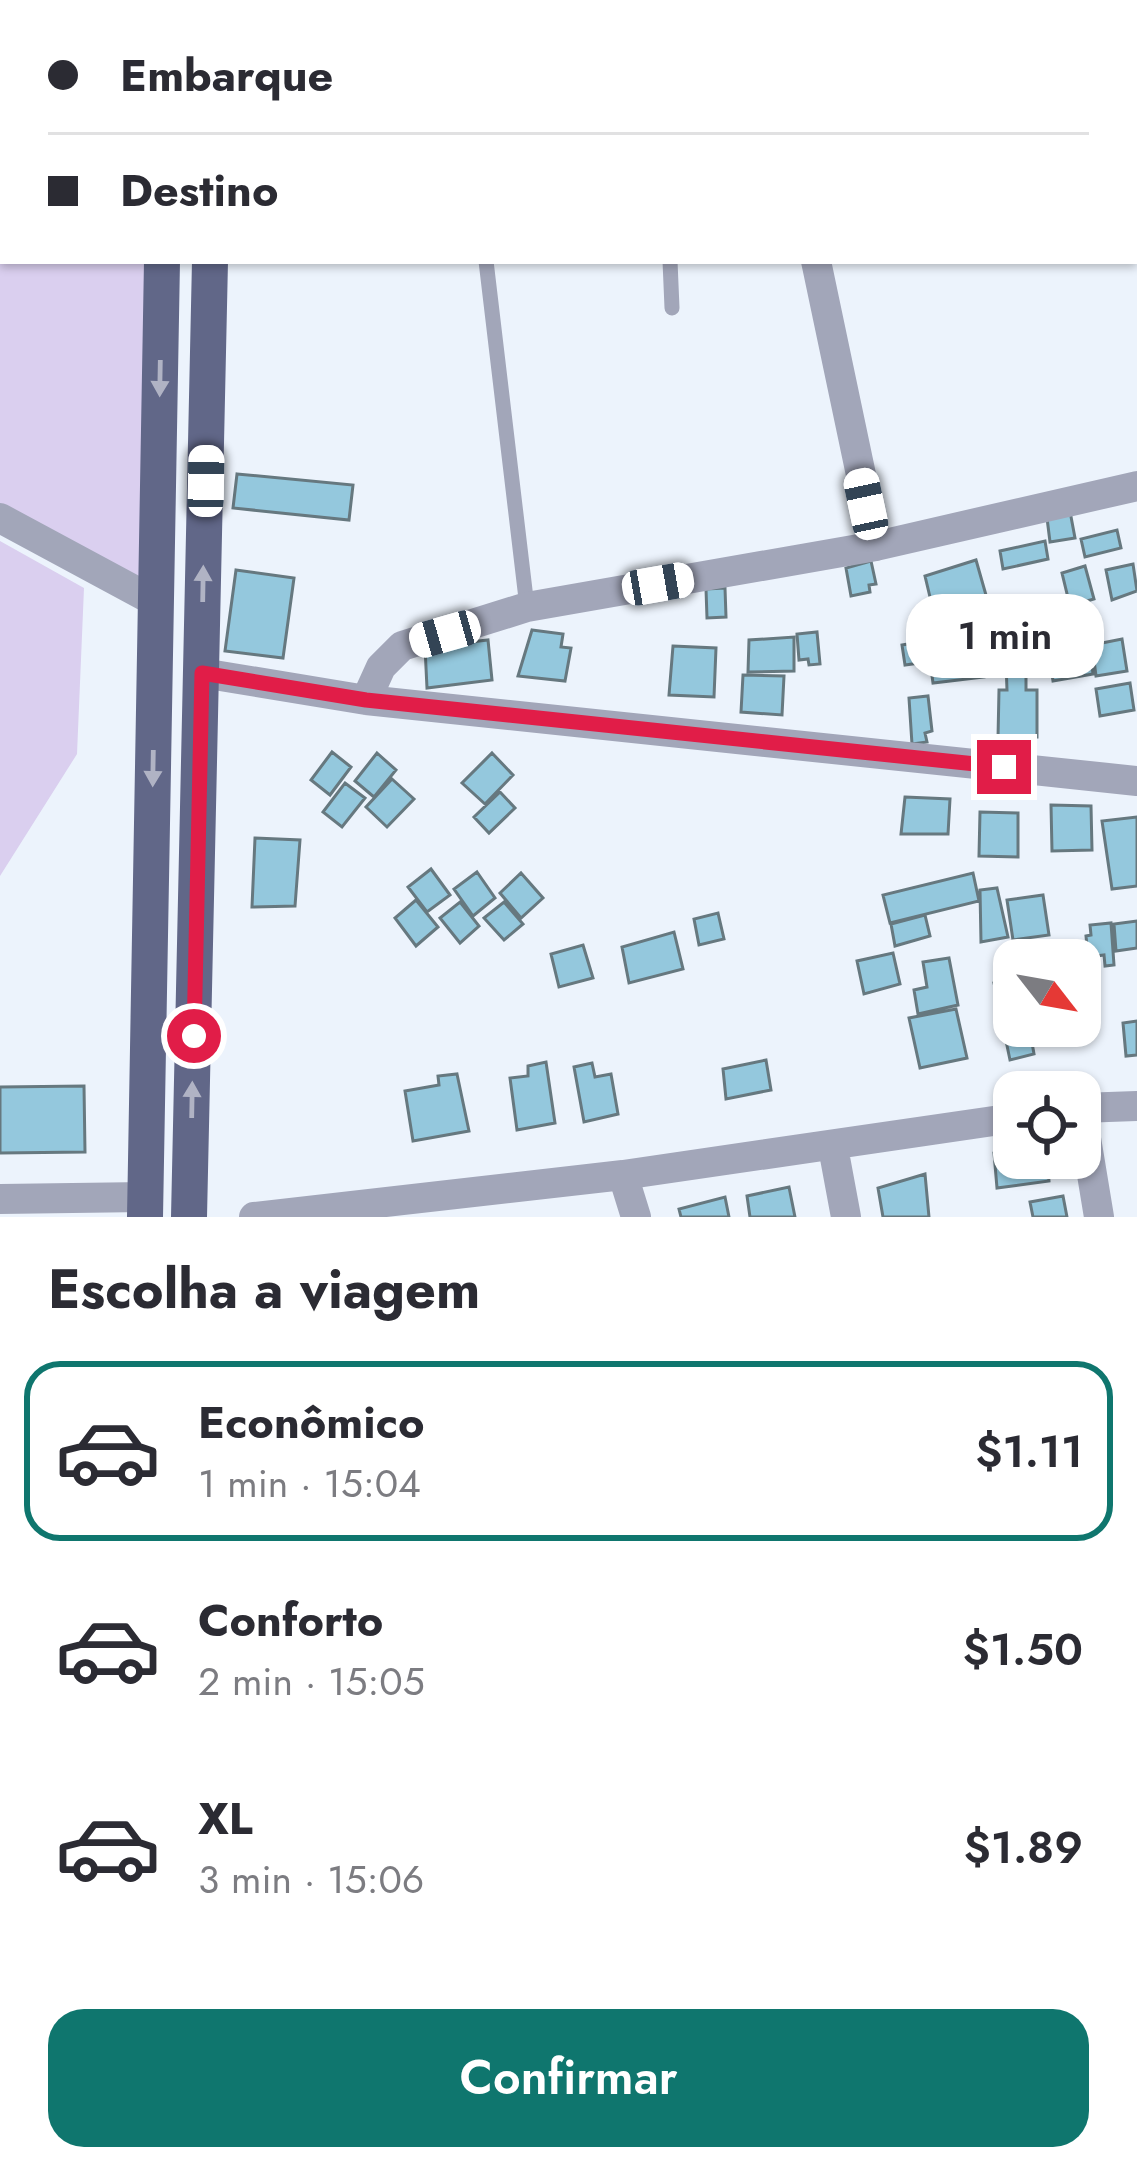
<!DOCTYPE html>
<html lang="pt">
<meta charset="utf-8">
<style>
body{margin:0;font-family:Jost,sans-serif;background:#f2f2f3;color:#2b2b33;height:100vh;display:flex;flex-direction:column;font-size:45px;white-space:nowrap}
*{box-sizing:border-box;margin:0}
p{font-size:39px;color:#7c7c81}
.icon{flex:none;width:66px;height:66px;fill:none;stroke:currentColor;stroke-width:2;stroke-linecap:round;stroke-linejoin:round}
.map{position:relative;height:1217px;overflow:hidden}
.panel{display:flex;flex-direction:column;background:#fff;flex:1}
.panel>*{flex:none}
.hud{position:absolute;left:0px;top:0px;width:1137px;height:264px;box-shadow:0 3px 9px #0004;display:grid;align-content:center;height:264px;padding:0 48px;background:#fff}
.needle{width:78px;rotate:121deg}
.controls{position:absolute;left:993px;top:939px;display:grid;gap:24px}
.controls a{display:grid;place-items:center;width:108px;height:108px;border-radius:24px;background:#fff;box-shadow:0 3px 9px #0004;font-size:60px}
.end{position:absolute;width:54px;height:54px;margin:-27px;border:15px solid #e11d48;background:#fff;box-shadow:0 0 0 6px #fff}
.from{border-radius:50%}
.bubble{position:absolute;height:84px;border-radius:36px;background:#fff;box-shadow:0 3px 9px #0004;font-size:39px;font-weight:600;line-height:84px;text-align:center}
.car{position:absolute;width:36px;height:72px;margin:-36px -18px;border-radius:15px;box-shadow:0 0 9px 3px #0007;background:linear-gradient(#fff 24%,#345 0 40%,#fff 0 76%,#345 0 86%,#fff 0)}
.hud b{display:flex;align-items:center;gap:42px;height:114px;font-size:45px}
.hud b+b{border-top:3px solid #e1e1e2}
.hud i{width:30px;height:30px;background:#2b2b33}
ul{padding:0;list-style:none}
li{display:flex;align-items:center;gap:36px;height:180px;margin:0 24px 18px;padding:0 24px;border:6px solid transparent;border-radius:36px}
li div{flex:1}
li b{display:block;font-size:45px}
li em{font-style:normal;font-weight:600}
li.selected{border-color:#0f766e}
li>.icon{width:108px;height:108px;stroke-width:1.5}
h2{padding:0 48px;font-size:54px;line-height:144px}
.action{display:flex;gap:24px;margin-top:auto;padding:24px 48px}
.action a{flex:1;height:138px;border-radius:36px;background:#0f766e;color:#fff;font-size:48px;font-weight:600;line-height:138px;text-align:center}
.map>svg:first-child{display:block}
</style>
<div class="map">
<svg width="1137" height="1217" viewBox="0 0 1137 1217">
<rect width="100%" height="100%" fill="#ecf3fc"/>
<path fill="#dacfef" d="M0,169L3,261H162L156,602L0,514Z
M0,541L84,588L77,754L0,876Z"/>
<path fill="#94c8dd" stroke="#66787f" stroke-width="3" d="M237,474L353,485L349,520L233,508Z
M1069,506L1075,538L1050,542L1047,518Z
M1117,530L1121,548L1085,557L1081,539Z
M1045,541L1048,559L1003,569L1000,551Z
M976,560L988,602L953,613L957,635L940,639L925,576Z
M871,561L876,584L869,585L870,592L851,596L846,568Z
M1133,564L1137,591L1112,600L1106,570Z
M1085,566L1094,599L1070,606L1062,573Z
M236,570L294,578L283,658L225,651Z
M725,588L726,617L707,618L706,589Z
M532,630L563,634L561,647L571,648L565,681L518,676Z
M817,632L820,664L809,665L808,659L799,660L797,634Z
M1044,635L1047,652L1014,658L1012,643Z
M794,637V671L748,672L749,640Z
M1122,639L1127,671L1096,676L1092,645Z
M488,640L492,680L427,688L425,647Z
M931,640L934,661L905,665L902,645Z
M673,646L716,648L714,697L669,695Z
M1090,647L1093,674L1053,681L1049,655Z
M982,661L984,677L933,683L931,668Z
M1026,662V690H1037V737L998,738L999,690H1007L1006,663Z
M743,675L784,676L782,715L741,712Z
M1130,683L1134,710L1100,716L1096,689Z
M928,696L932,731L925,733L927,742L912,744L909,698Z
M332,752L351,767L330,795L311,780Z
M377,753L396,770L374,797L355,781Z
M492,753L513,775L485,804L462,783Z
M392,779L414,799L387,827L366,807Z
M345,783L365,798L342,827L323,812Z
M500,792L515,808L489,833L474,817Z
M905,797L950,799L948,834H901Z
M1051,805L1091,806L1092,850L1052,851Z
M980,812L1018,813V857L979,856Z
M1137,817V886L1112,889L1102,821Z
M255,838L300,840L295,906L252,907Z
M431,869L450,895L427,912L408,887Z
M477,872L495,898L473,916L454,889Z
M521,873L543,898L521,918L500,893Z
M973,873L979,901L890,923L883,895Z
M997,888L1008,937L981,942L980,890Z
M1043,895L1049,935L1013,940L1007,900Z
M416,900L438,927L416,946L395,918Z
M460,902L479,926L460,943L440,918Z
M504,902L523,924L504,940L484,918Z
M718,913L724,939L699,945L694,919Z
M925,915L930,936L895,946L891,924Z
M1137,921V948L1116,951L1114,924Z
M1111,923L1114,965L1105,966L1104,955L1088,957L1086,936L1091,935L1090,925Z
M674,932L683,969L629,983L622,947Z
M583,945L593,978L559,987L551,954Z
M893,953L900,984L864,994L857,961Z
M949,958L958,1005L918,1014L914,990L927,987L923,962Z
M1089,961L1096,997L1080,1001V962Z
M1014,968V1026H1029L1034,1054L1010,1060L994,983L1007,980L1004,970Z
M956,1009L967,1058L920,1068L909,1018Z
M1137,1021V1055L1126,1056L1123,1023Z
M766,1060L771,1090L726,1099L723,1069Z
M546,1062L555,1123L517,1130L510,1078L528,1076V1066Z
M592,1063L595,1077L611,1074L618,1114L584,1122L574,1067Z
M457,1074L469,1131L413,1141L405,1091L439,1085L438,1076Z
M84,1086L85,1152L0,1153V1087Z
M1014,1150V1158H1047L1049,1181L997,1188L994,1153Z
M925,1174L929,1217H883L878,1188Z
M789,1187L795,1217H750L747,1196Z
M1063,1196L1067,1217H1033L1030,1202Z
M725,1197L729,1217H681L679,1209Z"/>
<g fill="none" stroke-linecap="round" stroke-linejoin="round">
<path stroke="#a2a6b9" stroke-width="15" d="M33,0L37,3
M652,0V3
M0,80H3
M486,261L527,607
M670,261L672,308"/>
<path stroke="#a2a6b9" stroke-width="30" d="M430,3L460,0
M815,3V0
M0,161H3
M816,261L876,546
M0,518L156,602
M202,673L366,700L1137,781
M366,700L381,667L402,646L527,607L876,546L1137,486
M1080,1108L1137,1106
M1081,1108L1099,1217
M833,1147L846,1217
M623,1175L636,1217
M0,1199L145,1197
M254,1217L623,1175L1014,1118"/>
<path stroke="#616788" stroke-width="36" d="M215,0V3
M167,3V0
M145,1217L162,261
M189,1217L210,261"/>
</g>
<defs><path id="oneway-solid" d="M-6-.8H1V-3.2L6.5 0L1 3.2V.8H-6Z" transform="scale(3)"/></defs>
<g fill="#b0b3c4">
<use href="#oneway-solid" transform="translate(160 378) rotate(91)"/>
<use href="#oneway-solid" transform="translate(203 584) rotate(-89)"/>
<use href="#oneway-solid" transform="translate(153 768) rotate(91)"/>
<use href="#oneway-solid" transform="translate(192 1100) rotate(-89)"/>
</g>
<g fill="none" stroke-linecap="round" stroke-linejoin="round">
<path stroke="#e11d48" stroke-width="15" d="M194,1036L202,673L366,700L1004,767"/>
</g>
</svg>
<div class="controls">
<a><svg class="needle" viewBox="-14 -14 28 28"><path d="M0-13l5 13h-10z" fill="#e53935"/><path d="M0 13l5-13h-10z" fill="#7c7c81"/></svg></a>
<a><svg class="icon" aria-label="locate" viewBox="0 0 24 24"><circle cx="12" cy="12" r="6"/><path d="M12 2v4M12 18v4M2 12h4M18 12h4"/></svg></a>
</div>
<i class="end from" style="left:194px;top:1036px"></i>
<i class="end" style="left:1004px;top:767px"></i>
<div class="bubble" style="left:906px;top:594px;width:198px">1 min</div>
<i class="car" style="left:206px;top:481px;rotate:1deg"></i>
<i class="car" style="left:866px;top:504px;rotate:348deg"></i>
<i class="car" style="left:658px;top:584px;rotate:80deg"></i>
<i class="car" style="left:445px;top:634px;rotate:254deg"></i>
<div class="hud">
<b><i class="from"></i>Embarque</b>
<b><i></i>Destino</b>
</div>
</div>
<section class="panel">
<h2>Escolha a viagem</h2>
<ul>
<li class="selected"><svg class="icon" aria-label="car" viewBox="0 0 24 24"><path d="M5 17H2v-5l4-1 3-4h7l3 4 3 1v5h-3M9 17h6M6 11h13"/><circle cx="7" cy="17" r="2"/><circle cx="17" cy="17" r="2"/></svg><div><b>Econômico</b><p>1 min · 15:04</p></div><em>$1.11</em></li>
<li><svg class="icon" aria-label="car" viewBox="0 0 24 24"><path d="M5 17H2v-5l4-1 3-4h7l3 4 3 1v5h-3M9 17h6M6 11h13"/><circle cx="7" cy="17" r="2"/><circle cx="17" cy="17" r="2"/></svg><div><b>Conforto</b><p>2 min · 15:05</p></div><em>$1.50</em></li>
<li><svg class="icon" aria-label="car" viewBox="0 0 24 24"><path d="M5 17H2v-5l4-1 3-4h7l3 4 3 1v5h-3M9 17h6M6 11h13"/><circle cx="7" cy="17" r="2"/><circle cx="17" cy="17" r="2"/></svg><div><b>XL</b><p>3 min · 15:06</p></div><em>$1.89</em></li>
</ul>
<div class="action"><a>Confirmar</a></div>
</section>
